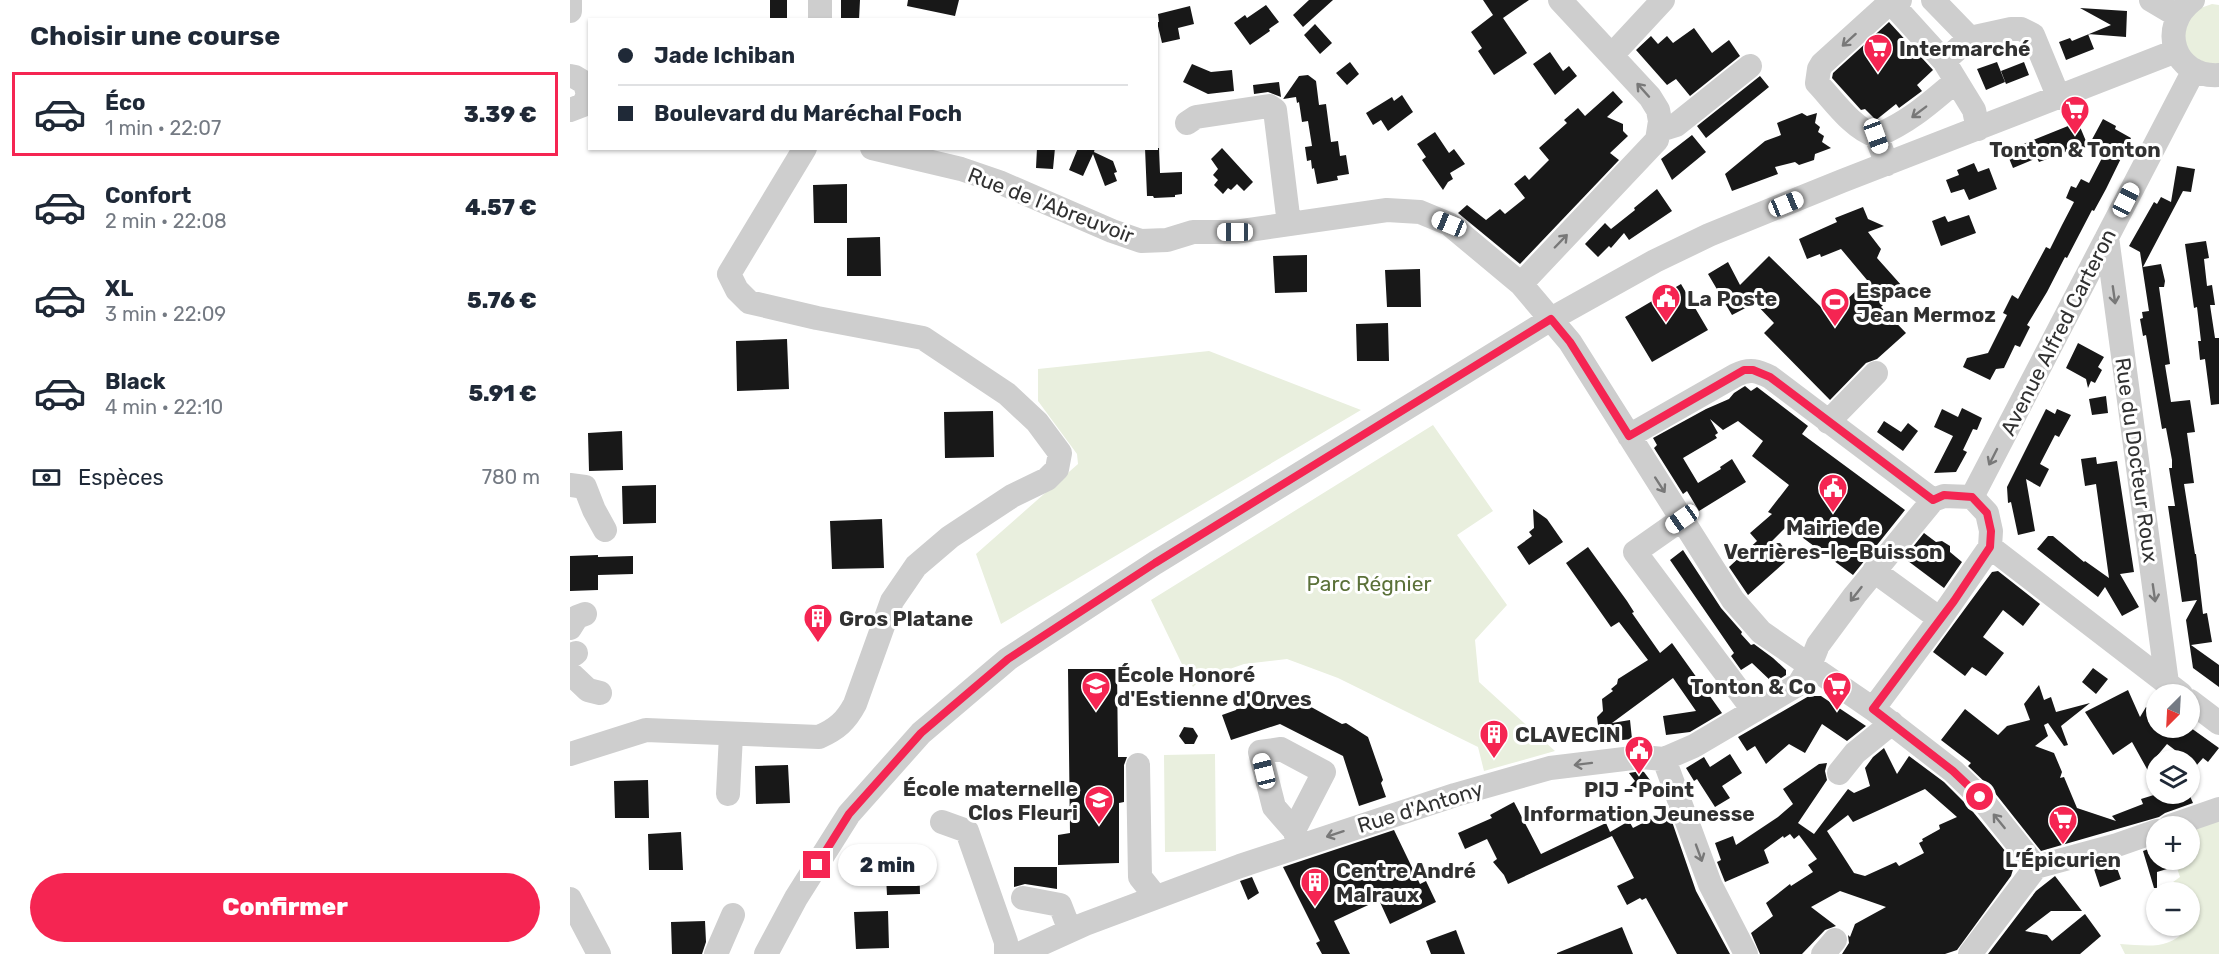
<!DOCTYPE html>
<html lang="fr">
<meta charset="utf-8">
<style>
body{margin:0;font-family:Rubik,sans-serif;background:#f2f2f3;color:#1f2937;height:100vh;display:flex;flex-direction:column;font-size:22px;white-space:nowrap}
*{box-sizing:border-box;margin:0}
p{font-size:20px;color:#747a83}
.icon{flex:none;width:33px;height:33px;fill:none;stroke:currentColor;stroke-width:2;stroke-linecap:round;stroke-linejoin:round}
.map{position:relative;flex:1;overflow:hidden}
.sheet{display:flex;flex-direction:column;background:#fff;width:570px}
.sheet>*{flex:none}
.banner{position:absolute;left:18px;top:18px;width:570px;height:132px;border-radius:0px;box-shadow:0 2px 4px #0004;display:grid;align-content:center;height:132px;padding:0 30px;background:#fff}
.needle{width:39px;rotate:204deg}
.tools{position:absolute;left:1576px;top:684px;display:grid;gap:12px}
.tools a{display:grid;place-items:center;width:54px;height:54px;border-radius:50%;background:#fff;box-shadow:0 2px 4px #0004;font-size:30px}
.end{position:absolute;width:27px;height:27px;margin:-14px;border:8px solid #f52552;background:#fff;box-shadow:0 0 0 3px #fff}
.from{border-radius:50%}
.bubble{position:absolute;height:42px;border-radius:21px;background:#fff;box-shadow:0 2px 4px #0004;font-size:20px;font-weight:800;line-height:42px;text-align:center}
.car{position:absolute;width:18px;height:36px;margin:-18px -9px;border-radius:8px;box-shadow:0 0 4px 2px #0007;background:linear-gradient(#fff 24%,#345 0 40%,#fff 0 76%,#345 0 86%,#fff 0)}
.banner b{display:flex;align-items:center;gap:21px;height:57px;font-size:22px}
.banner b+b{border-top:2px solid #e0e1e3}
.banner i{width:15px;height:15px;background:#1f2937}
ul{padding:0;list-style:none}
li{display:flex;align-items:center;gap:18px;height:84px;margin:0 12px 9px;padding:0 18px;border:3px solid transparent;border-radius:0px}
li div{flex:1}
li b{display:block;font-size:22px}
li em{font-style:normal;font-weight:800}
li.selected{border-color:#f52552}
li>.icon{width:54px;height:54px;stroke-width:1.5}
h2{padding:0 30px;font-size:27px;line-height:72px}
.pay{display:flex;align-items:center;gap:15px;height:66px;padding:0 30px;font-size:22px}
.pay p{margin-inline-start:auto}
.primary-button{display:flex;gap:12px;margin-top:auto;padding:12px 30px}
.primary-button a{flex:1;height:69px;border-radius:36px;background:#f52552;color:#fff;font-size:24px;font-weight:800;line-height:69px;text-align:center}
main{display:flex;flex:1;min-height:0}
.map>svg:first-child{display:block}
</style>
<main>
<section class="sheet">
<h2>Choisir une course</h2>
<ul>
<li class="selected"><svg class="icon" aria-label="car" viewBox="0 0 24 24"><path d="M5 17H2v-5l4-1 3-4h7l3 4 3 1v5h-3M9 17h6M6 11h13"/><circle cx="7" cy="17" r="2"/><circle cx="17" cy="17" r="2"/></svg><div><b>Éco</b><p>1 min · 22:07</p></div><em>3.39 €</em></li>
<li><svg class="icon" aria-label="car" viewBox="0 0 24 24"><path d="M5 17H2v-5l4-1 3-4h7l3 4 3 1v5h-3M9 17h6M6 11h13"/><circle cx="7" cy="17" r="2"/><circle cx="17" cy="17" r="2"/></svg><div><b>Confort</b><p>2 min · 22:08</p></div><em>4.57 €</em></li>
<li><svg class="icon" aria-label="car" viewBox="0 0 24 24"><path d="M5 17H2v-5l4-1 3-4h7l3 4 3 1v5h-3M9 17h6M6 11h13"/><circle cx="7" cy="17" r="2"/><circle cx="17" cy="17" r="2"/></svg><div><b>XL</b><p>3 min · 22:09</p></div><em>5.76 €</em></li>
<li><svg class="icon" aria-label="car" viewBox="0 0 24 24"><path d="M5 17H2v-5l4-1 3-4h7l3 4 3 1v5h-3M9 17h6M6 11h13"/><circle cx="7" cy="17" r="2"/><circle cx="17" cy="17" r="2"/></svg><div><b>Black</b><p>4 min · 22:10</p></div><em>5.91 €</em></li>
</ul>
<div class="pay"><svg class="icon" aria-label="cash" viewBox="0 0 24 24"><path d="M3 7h18v10H3z"/><circle cx="12" cy="12" r="2"/></svg>Espèces<p>780 m</p></div>
<div class="primary-button"><a>Confirmer</a></div>
</section>
<div class="map">
<svg width="1649" height="954" viewBox="0 0 1649 954">
<rect width="100%" height="100%" fill="#fff"/>
<path fill="#e9efde" d="M1642,4L1649,5V66H1635L1615,50L1614,24L1625,10Z
M639,351L791,410L431,624L406,554L508,464L507,454L468,401V369Z
M863,425L923,511L887,535L937,605L905,640L909,682L985,751L914,771L908,747L768,678L717,659L674,664L631,679L623,687L581,600Z
M645,754L646,851L595,852L594,755Z
M1649,820V954H1555L1550,944C1575,945 1597,951 1616,930C1620,925 1624,921 1627,915L1620,903V892H1589L1610,877L1606,865L1620,860V831Z"/>
<path fill="#181818" fill-rule="evenodd" d="M200,0H217V20H200Z
M271,0H290L289,20L271,19Z
M338,0H389L385,16L337,6Z
M739,0H763L733,27L723,15Z
M913,0H959L933,18L957,53L924,75L908,51L912,48L901,32L923,15Z
M696,5L709,22L699,29L700,31L680,45L664,23L675,15L677,18Z
M620,6L624,24L608,28L610,39L592,43L587,22H589L588,14Z
M1510,8L1557,11L1556,37L1518,34L1524,49L1496,60L1489,42L1500,38L1502,41L1541,25Z
M1319,22L1363,70L1347,85L1352,91L1329,108L1326,104L1306,120L1295,109L1291,110L1262,78L1263,73Z
M745,24L762,43L750,54L734,35Z
M1124,28L1142,53L1159,40L1170,56L1120,96L1106,79L1097,85L1066,50L1081,36L1088,44L1097,36L1103,43Z
M980,52L993,71L999,66L1007,76L985,95L963,64Z
M780,62L789,74L777,85L766,73Z
M1427,62L1435,82L1416,90L1407,69Z
M1454,62L1459,75L1436,84L1431,71Z
M622,64L641,72L662,70L664,91L638,94L613,82Z
M738,75L746,81L749,105L756,104L761,142L768,141L770,156L776,155L779,174L767,176L768,180L747,184L744,168L742,169L741,160L737,161L735,147L742,146L738,121L732,122L729,102L727,103L726,97L713,99L729,76Z
M1190,76L1199,87L1136,138L1127,126Z
M709,82L711,97L698,92L684,94L683,85Z
M1043,91L1053,102L1037,117L1053,124V131L1058,136L1040,153L1049,160L950,264L888,213L897,205L916,220L930,209L935,214L955,198L944,184L955,175L959,180L979,160L969,148L997,123L994,120L1008,108L1015,116Z
M832,95L843,112L818,131L811,120L803,125L796,113L822,97L824,101Z
M1232,113L1237,116L1247,113L1245,123L1250,127L1248,132L1254,136L1252,142L1261,148L1245,154L1244,160L1229,165L1225,162L1205,167L1208,174L1162,191L1155,174L1195,141L1211,135L1207,123Z
M1533,119L1546,126L1545,129L1561,138L1536,189L1524,211L1522,210L1497,258L1495,257L1477,292L1457,325L1460,327L1450,347L1445,345L1434,368L1426,369L1420,380L1393,367L1397,358L1418,353L1437,315L1433,313L1442,295L1448,299L1476,247L1480,249L1492,225L1504,202L1496,198L1501,186L1506,188L1511,179L1519,183L1532,158L1524,154L1530,141L1519,145Z
M1508,122L1518,146L1502,153L1501,150L1469,162L1467,158L1443,168L1436,151Z
M865,132L879,153L884,149L895,164L880,173L883,179L878,182L873,190L852,160L856,157L847,144Z
M1122,135L1136,152L1102,180L1091,159Z
M467,148H485L483,169L466,168Z
M508,148H525L524,152L543,161L547,172L544,173L547,181L535,186L523,154L513,176L499,170Z
M575,148H589L590,173L612,172V194L605,195V197L584,198L583,196H577Z
M652,148L683,182L674,191L667,184L661,190L658,188L653,194L644,185L648,180L643,175L648,169L641,159Z
M1404,163L1408,172L1419,168L1427,189L1399,200L1394,189L1381,193L1376,180L1389,175L1387,170Z
M1607,166L1625,169L1621,192L1613,191L1573,267L1591,264L1595,281L1594,287H1589L1600,364L1595,365L1601,402L1620,400L1625,432L1617,433L1624,483L1614,484L1625,554H1626L1633,614L1637,613L1642,642L1621,645L1649,665V687L1623,668L1616,620L1627,600L1612,602L1598,506H1605L1599,468H1602V460L1596,428L1592,429L1576,335L1573,336L1570,319L1573,318L1572,312L1579,311L1570,252L1559,246L1584,202L1587,204L1591,197L1601,202Z
M277,184V223H244L243,185Z
M1087,189L1102,211L1059,240L1054,233L1041,248L1039,246L1028,257L1015,244L1035,223L1041,229L1065,210L1064,208Z
M1293,207L1298,219L1314,226L1298,232L1311,249L1307,258L1332,286L1311,307L1336,333L1307,359L1296,363L1260,400L1194,333L1204,323L1185,303L1162,315L1138,274L1158,262L1170,285L1199,256L1260,316L1297,280L1271,249L1251,257L1250,254L1237,259L1229,239L1267,222L1265,218Z
M1399,215L1406,233L1371,246L1362,221L1375,216L1378,222Z
M310,237L311,276H277V238Z
M1636,241L1639,258L1634,259L1637,286L1642,285L1645,305H1640L1645,338H1649V404L1641,405L1635,359L1630,360L1628,341H1631L1627,307L1624,308L1615,244Z
M737,255V292L705,293L703,256Z
M850,269L851,307H817L815,270Z
M1111,284L1138,330L1082,362L1055,317Z
M818,323L819,361H787L786,324Z
M217,339L219,389L167,391L166,341Z
M1508,343L1534,357L1528,367L1532,370L1525,383L1521,381L1518,388L1516,379L1496,368Z
M1175,386L1181,391L1187,387L1238,426L1232,434L1335,510L1283,575L1217,526L1200,543L1215,562L1178,595L1159,567L1187,541L1180,533L1202,514L1198,512L1219,485L1182,456L1193,441L1168,421L1153,430L1140,419L1148,433L1145,435L1147,438L1113,458L1128,483L1151,469L1150,467L1162,459L1176,482L1129,511L1117,491L1113,494L1084,448L1087,445L1083,438L1136,409L1159,399L1164,393Z
M1536,396L1538,413L1522,415L1519,399Z
M1392,408L1412,418L1407,430L1403,429L1393,450L1397,452L1386,472L1364,473L1383,436L1364,427L1372,409L1388,417Z
M1476,409L1485,414L1487,409L1501,415L1489,437L1485,435L1470,464L1479,469L1470,487L1456,479L1465,531L1448,535L1441,502L1438,503L1437,487Z
M423,411L424,457L375,458L374,412Z
M1314,421L1331,432L1338,423L1348,431L1333,451L1307,432Z
M52,431L53,470L19,471L18,433Z
M1526,457L1527,464L1547,461L1564,572L1550,574L1569,607L1552,616L1535,587L1528,597L1467,549L1478,536H1483L1514,562L1515,561L1539,578L1526,484L1515,486L1511,459Z
M86,485V523L53,524L52,486Z
M963,509L977,519L993,542L959,565L947,547L962,536L959,532L964,528Z
M312,519L314,568L262,569L260,521Z
M1354,533L1366,542L1372,541L1380,546V552L1392,562L1374,588L1334,558Z
M1018,547L1057,601L1064,612L1062,613L1090,653L1102,643L1152,713L1120,732L1096,735L1093,716L1126,711L1103,678L1042,723L1060,720L1062,739L1033,742L1032,735L1029,733L1027,717L1033,711L1032,699L1043,691L1041,689L1047,684L1048,679L1078,660L1049,622L1041,627L996,563Z
M1113,550L1151,608L1172,632L1171,634L1181,645L1184,644L1203,658L1216,670V675L1203,683L1182,663L1171,670L1161,656L1164,653L1100,560Z
M28,555V557L63,556V574L28,575V590L0,591V556Z
M1428,571L1470,604L1453,626L1433,610L1413,637L1434,653L1416,676L1402,667L1395,676L1363,652L1422,572Z
M1523,668L1538,679L1526,694L1512,682Z
M498,669H547L548,757H557L554,765V802L549,803V863L488,865V835L500,833Z
M1469,685L1474,700L1481,697L1486,712L1520,703L1491,726L1498,745L1494,746L1478,723L1474,725L1478,736L1465,746L1484,753L1492,772L1490,778L1494,777L1507,808L1546,821L1542,816L1573,804L1571,799L1587,794H1619L1623,803L1595,813L1589,817L1471,851L1421,788L1398,766L1401,763L1371,740L1395,709L1428,735L1437,726L1460,720L1454,704Z
M1558,690L1570,717L1576,707L1587,714V728H1621L1649,748L1638,762L1633,758L1626,766L1597,744L1587,756V787L1562,742L1543,755L1515,712Z
M713,695L723,697L772,724L776,723L798,737L813,780L811,783L816,797L789,806L773,756L710,724L661,740L652,715L666,710L668,706Z
M1239,696H1251L1296,726L1277,741L1252,724L1235,753L1219,744L1196,764L1185,746L1177,751L1168,737Z
M614,727L623,728L628,736L624,744H615L609,736Z
M1314,748L1327,774L1339,756L1374,782L1399,807L1445,863L1441,876L1387,950L1375,954H1272L1279,943L1278,935L1280,937L1285,924L1316,907L1270,891L1241,907L1266,926L1255,930L1232,954H1190L1181,933L1203,916L1196,903L1220,884L1221,886L1243,872L1238,865L1247,859L1229,835L1224,839L1220,834L1214,838L1213,836L1194,850L1199,863L1155,882L1147,862L1151,860L1145,843L1163,836L1166,845L1208,817L1223,804L1213,789L1249,764L1257,763L1255,771L1257,780L1228,823L1244,834L1278,789L1284,793L1300,786L1295,768L1303,757ZM1355,789L1387,817L1369,825L1370,829L1352,839L1353,841L1349,843L1354,853L1329,866L1326,862L1295,876L1284,873L1257,831L1278,815L1283,822Z
M1160,754L1172,773L1152,786L1160,798L1145,807L1127,779L1124,781L1116,768L1134,757L1140,767Z
M218,765L220,803L186,804L185,766Z
M1071,771L1074,772L1083,784L1074,790L1060,786L1065,781L1059,773Z
M78,780L79,818H45L44,781Z
M944,802L971,854L1036,823L1040,832L1059,821L1063,828L1098,810L1126,891L1160,954H1107L1076,898L1072,900L1070,898L1057,905L1047,886L1064,878L1042,836L938,884L934,875L923,862L927,859L917,839L895,849L888,833L922,818L920,815Z
M824,830L850,884L856,881L866,902L820,924L809,900L764,921L780,954H752L746,943L750,941L713,867Z
M111,832L113,870H79L78,834Z
M1587,846V860H1617V863L1587,872V888H1584L1573,851Z
M349,857L350,894L317,895L315,858Z
M1544,860L1551,879L1530,887L1523,866Z
M444,867H487V889L455,884L444,887Z
M1485,876L1512,911H1481L1455,931L1477,935L1482,941L1515,914L1531,936L1510,954H1418L1466,891Z
M682,877L689,893L678,900L670,881Z
M318,911L319,948L286,949L284,912Z
M135,921L136,942L132,954H102L101,922Z
M1052,927L1063,954H987V953Z
M886,930L895,954H861L856,941Z"/>
<g fill="none" stroke-linecap="round" stroke-linejoin="round">
<path stroke="#cecece" stroke-width="24" d="M1363,0L1400,38
M1581,0L1608,16
M1623,0C1587,27 1604,78 1649,75
M1324,6L1374,61L1404,110L1408,129
M0,11V0
M250,20V0
M1042,55L1093,0
M1374,61L1400,38L1441,29H1451L1463,35L1489,98
M0,76L5,77L15,83L18,95L13,105L0,110
M617,123L626,117L699,106L705,110L719,224
M1090,130L1106,125L1180,66
M1306,136C1339,122 1359,104 1386,81
M302,148L391,169L429,182L542,231L571,241L597,240L623,232H665L817,210L850,212L879,224L951,284L1000,342L1163,600L1191,632L1303,709L1383,771L1410,797L1466,867
M1317,164L1306,136C1282,128 1264,101 1247,83L1249,69L1252,64L1317,5L1324,6L1330,0
M1537,237L1597,683
M951,284L1087,140L1090,121L1088,110L1080,97L990,0
M1258,422L1306,373
M1059,436L1166,375C1180,368 1188,371 1200,377L1363,500
M0,485L15,487L24,510L35,530
M1402,497L1624,70
M1112,519L1065,552L1184,711
M1420,547L1611,694
M1304,571L1370,619
M0,628L7,617L15,614
M0,657L6,653
M0,673L18,690L30,693
M1620,701L1649,723
M0,754L76,730L249,737C267,729 276,721 285,704L322,601L346,566L380,537L442,496L477,479L487,469L490,453L467,422L437,394L353,338L247,318L179,302L167,290L159,274L235,148
M1094,759L1140,884L1176,954
M568,765L570,877L586,897
M1269,773L1285,753L1322,723
M158,794L161,735
M372,822L397,831L436,942V954
M1600,826L1649,809
M724,830L754,772L711,749L690,752L704,807L724,830L730,845
M453,898L490,905L497,923L503,929
M0,899L29,954
M146,954L163,915
M196,954L226,898L279,814L351,733L438,659L585,563L981,319L1085,261L1139,235L1272,181L1606,51
M449,954L515,924L670,866L885,795L980,768L1071,757L1094,759L1124,746L1229,684L1240,665L1248,645L1285,595L1363,500L1374,496L1402,497L1417,513L1421,531L1420,547L1370,619L1303,709
M1253,954L1265,940
M1400,954L1466,867L1547,845L1587,831"/>
</g>
<defs><path id="oneway-shaft" d="M-6 0H5M1.5-3L5.5 0L1.5 3" fill="none" stroke-width="1.6" stroke-linecap="round" stroke-linejoin="round" transform="scale(1.5)"/></defs>
<g stroke="#787878">
<use href="#oneway-shaft" transform="translate(1279 40) rotate(138)"/>
<use href="#oneway-shaft" transform="translate(1073 90) rotate(-132)"/>
<use href="#oneway-shaft" transform="translate(1349 112) rotate(143)"/>
<use href="#oneway-shaft" transform="translate(991 241) rotate(-46)"/>
<use href="#oneway-shaft" transform="translate(1544 295) rotate(82)"/>
<use href="#oneway-shaft" transform="translate(1423 457) rotate(117)"/>
<use href="#oneway-shaft" transform="translate(1090 485) rotate(57)"/>
<use href="#oneway-shaft" transform="translate(1584 593) rotate(82)"/>
<use href="#oneway-shaft" transform="translate(1286 594) rotate(128)"/>
<use href="#oneway-shaft" transform="translate(1013 764) rotate(173)"/>
<use href="#oneway-shaft" transform="translate(1429 821) rotate(-129)"/>
<use href="#oneway-shaft" transform="translate(765 834) rotate(162)"/>
<use href="#oneway-shaft" transform="translate(1129 853) rotate(70)"/>
</g>
<g fill="none" stroke-linecap="round" stroke-linejoin="round">
<path stroke="#f52552" stroke-width="8" d="M247,865L279,814L351,733L438,659L585,563L981,319L1000,342L1059,436L1174,370H1183L1200,377L1363,500L1374,495L1402,497L1417,513L1421,531L1420,547L1384,601L1303,709L1383,771L1410,797"/>
</g>
<defs>
<g id="supermarket-pin" transform="scale(1.5)"><path d="M0 17L-7.5 6A9.5 9.5 0 1 1 7.5 6Z" fill="#f52552" stroke="#fff"/><path d="M-6-5.5h2.5l.6 2H6L4.5 2H-2.5L-4.4-4H-6ZM-1.5 3.2a1.3 1.3 0 1 0 .1 0ZM3 3.2a1.3 1.3 0 1 0 .1 0Z" fill="#fff"/></g>
<g id="civic-pin" transform="scale(1.5)"><path d="M0 17L-7.5 6A9.5 9.5 0 1 1 7.5 6Z" fill="#f52552" stroke="#fff"/><path d="M-.6-6.5H3V-4.5H.6V-3L4-1V1h2V6H-6V1h2V-1L-.6-3ZM-1.2 2.5V6h2.4V2.5Z" fill="#fff"/></g>
<g id="stadium-pin" transform="scale(1.5)"><path d="M0 17L-7.5 6A9.5 9.5 0 1 1 7.5 6Z" fill="#f52552" stroke="#fff"/><path d="M0-5a6.5 5 0 1 0 0 10a6.5 5 0 1 0 0-10ZM-3.5-1.8h7v3.6h-7Z" fill="#fff"/></g>
<g id="building-pin" transform="scale(1.5)"><path d="M0 17L-7.5 6A9.5 9.5 0 1 1 7.5 6Z" fill="#f52552" stroke="#fff"/><path d="M-4-6H4V6H1V3H-1V6H-4ZM-2.5-4.3h1.7v1.8h-1.7ZM.8-4.3h1.7v1.8H.8ZM-2.5-1h1.7V.8h-1.7ZM.8-1h1.7V.8H.8Z" fill="#fff"/></g>
<g id="school-pin" transform="scale(1.5)"><path d="M0 17L-7.5 6A9.5 9.5 0 1 1 7.5 6Z" fill="#f52552" stroke="#fff"/><path d="M0-5L7-2L0 1L-7-2ZM-4 1L0 2.5L4 1V4Q0 6-4 4Z" fill="#fff"/></g>
</defs>
<g fill-rule="evenodd">
<use href="#supermarket-pin" x="1308" y="48"/>
<use href="#supermarket-pin" x="1505" y="110"/>
<use href="#civic-pin" x="1096" y="298"/>
<use href="#stadium-pin" x="1265" y="302"/>
<use href="#civic-pin" x="1263" y="488"/>
<use href="#building-pin" x="248" y="618"/>
<use href="#school-pin" x="526" y="686"/>
<use href="#supermarket-pin" x="1267" y="686"/>
<use href="#building-pin" x="924" y="734"/>
<use href="#civic-pin" x="1069" y="750"/>
<use href="#school-pin" x="529" y="800"/>
<use href="#supermarket-pin" x="1493" y="820"/>
<use href="#building-pin" x="745" y="882"/>
</g>
<g text-anchor="middle" dominant-baseline="central" stroke-width="6" stroke-linejoin="round" paint-order="stroke">
<g font-size="21" font-weight="bold" fill="#313131" stroke="#fff" text-anchor="start">
<text x="1329" y="48">Intermarché</text>
<text x="1505" y="149" text-anchor="middle">Tonton &amp; Tonton</text>
<text x="1286" y="290">Espace<tspan x="1286" dy="24">Jean Mermoz</tspan></text>
<text x="1117" y="298">La Poste</text>
<text x="1263" y="527" text-anchor="middle">Mairie de<tspan x="1263" dy="24">Verrières-le-Buisson</tspan></text>
<text x="269" y="618">Gros Platane</text>
<text x="547" y="674">École Honoré<tspan x="547" dy="24">d'Estienne d'Orves</tspan></text>
<text x="1246" y="686" text-anchor="end">Tonton &amp; Co</text>
<text x="945" y="734">CLAVECIN</text>
<text x="508" y="788" text-anchor="end">École maternelle<tspan x="508" dy="24">Clos Fleuri</tspan></text>
<text x="1069" y="789" text-anchor="middle">PIJ - Point<tspan x="1069" dy="24">Information Jeunesse</tspan></text>
<text x="1493" y="859" text-anchor="middle">L’Épicurien</text>
<text x="766" y="870">Centre André<tspan x="766" dy="24">Malraux</tspan></text>
</g>
<g font-size="21" fill="#313131" stroke="#fff">
<text transform="translate(481 205) rotate(21)">Rue de l'Abreuvoir</text>
<text transform="translate(1488 332) rotate(-63)">Avenue Alfred Carteron</text>
<text transform="translate(1567 460) rotate(82)">Rue du Docteur Roux</text>
<text transform="translate(850 807) rotate(-17)">Rue d'Antony</text>
</g>
<g font-size="21" fill="#5b7139" stroke="#fff">
<text x="799" y="583">Parc Régnier</text>
</g>
</g>
</svg>
<div class="tools">
<a><svg class="needle" viewBox="-14 -14 28 28"><path d="M0-13l5 13h-10z" fill="#e53935"/><path d="M0 13l5-13h-10z" fill="#747a83"/></svg></a>
<a><svg class="icon" aria-label="layers" viewBox="0 0 24 24"><path d="M12 4l9 5-9 5-9-5zM3 14l9 5 9-5"/></svg></a>
<a>+</a>
<a>−</a>
</div>
<i class="end from" style="left:1410px;top:797px"></i>
<i class="end" style="left:247px;top:865px"></i>
<div class="bubble" style="left:268px;top:844px;width:99px">2 min</div>
<i class="car" style="left:1306px;top:136px;rotate:160deg"></i>
<i class="car" style="left:1556px;top:200px;rotate:27deg"></i>
<i class="car" style="left:1216px;top:204px;rotate:68deg"></i>
<i class="car" style="left:879px;top:224px;rotate:292deg"></i>
<i class="car" style="left:665px;top:232px;rotate:270deg"></i>
<i class="car" style="left:1112px;top:519px;rotate:235deg"></i>
<i class="car" style="left:694px;top:771px;rotate:346deg"></i>
<div class="banner">
<b><i class="from"></i>Jade Ichiban</b>
<b><i></i>Boulevard du Maréchal Foch</b>
</div>
</div>
</main>
